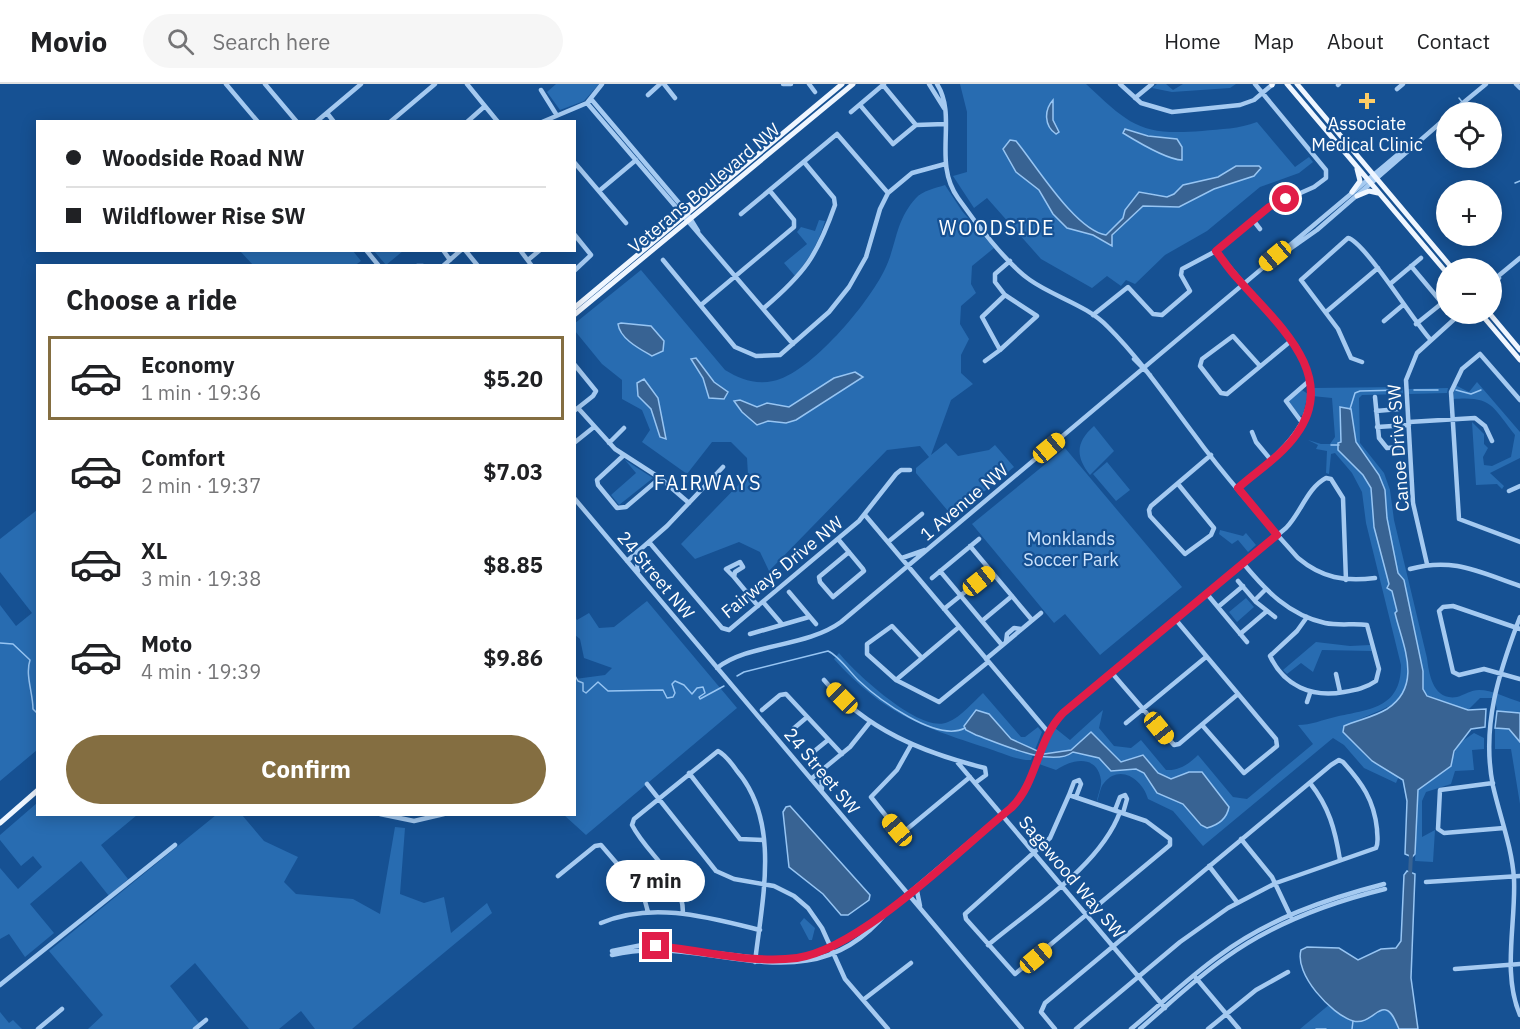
<!DOCTYPE html>
<meta charset="utf-8">
<style>
body{margin:0;font-family:"IBM Plex Sans",sans-serif;background:#f6f6f6;color:#202124;height:100vh;display:flex;flex-direction:column;font-size:22px;white-space:nowrap}
*{box-sizing:border-box;margin:0}
p{font-size:20px;color:#757577}
.icon{flex:none;width:33px;height:33px;fill:none;stroke:currentColor;stroke-width:2;stroke-linecap:round;stroke-linejoin:round}
.map{position:relative;flex:1;overflow:hidden}
.details{position:absolute;left:36px;top:180px;width:540px;height:552px;display:flex;flex-direction:column;background:#fff;border-radius:0px;box-shadow:0 3px 15px #0003}
.details>*{flex:none}
.hud{position:absolute;left:36px;top:36px;width:540px;height:132px;border-radius:0px;box-shadow:0 3px 15px #0003;display:grid;align-content:center;height:132px;padding:0 30px;background:#fff}
.tools{position:absolute;left:1436px;top:18px;display:grid;gap:12px}
.tools a{display:grid;place-items:center;width:66px;height:66px;border-radius:50%;background:#fff;box-shadow:0 3px 15px #0003;font-size:30px}
.end{position:absolute;width:27px;height:27px;margin:-14px;border:8px solid #e11d48;background:#fff;box-shadow:0 0 0 3px #fff}
.from{border-radius:50%}
.bubble{position:absolute;height:42px;border-radius:21px;background:#fff;box-shadow:0 3px 15px #0003;font-size:20px;font-weight:700;line-height:42px;text-align:center}
.car{position:absolute;width:18px;height:36px;margin:-18px -9px;border-radius:8px;box-shadow:0 0 4px 2px #0007;background:linear-gradient(#f5c518 24%,#345 0 40%,#f5c518 0 76%,#345 0 86%,#f5c518 0)}
.hud b{display:flex;align-items:center;gap:21px;height:57px;font-size:22px}
.hud b+b{border-top:2px solid #e0e0e0}
.hud i{width:15px;height:15px;background:#202124}
ul{padding:0;list-style:none}
li{display:flex;align-items:center;gap:18px;height:84px;margin:0 12px 9px;padding:0 18px;border:3px solid transparent;border-radius:0px}
li div{flex:1}
li b{display:block;font-size:22px}
li em{font-style:normal;font-weight:700}
li.selected{border-color:#846e41}
li>.icon{width:54px;height:54px;stroke-width:1.5}
h2{padding:0 30px;font-size:27px;line-height:72px}
.button{display:flex;gap:12px;margin-top:auto;padding:12px 30px}
.button a{flex:1;height:69px;border-radius:36px;background:#846e41;color:#fff;font-size:24px;font-weight:700;line-height:69px;text-align:center}
header{display:flex;align-items:center;gap:36px;box-sizing:border-box;height:84px;padding:0 30px;background:#fff;border-bottom:2px solid #e0e0e0}
header strong{font-size:28px}
nav{display:flex;gap:33px;margin-inline-start:auto;font-size:21px}
.search{width:420px;height:54px;background:#f6f6f6;display:flex;align-items:center;gap:15px;box-sizing:border-box;padding:0 21px;border-radius:33px;color:#757577;font-size:22px}
.map>svg:first-child{display:block}
</style>
<header>
<strong>Movio</strong>
<div class="search"><svg class="icon" aria-label="search" viewBox="0 0 24 24"><circle cx="10" cy="10" r="6"/><path d="M15 15l6 6"/></svg>Search here</div>
<nav><a>Home</a><a>Map</a><a>About</a><a>Contact</a></nav>
</header>
<div class="map">
<svg width="1520" height="945" viewBox="0 0 1520 945">
<rect width="100%" height="100%" fill="#165193"/>
<path fill="#286cb1" d="M556,0H599L584,17L560,26L547,8Z
M960,0H1086C1130,41 1140,52 1202,47C1221,45 1239,45 1257,38L1295,83L1309,73L1313,78L1299,89L1260,103L1207,147L1165,171L1135,200L1126,196L1121,202L1107,192L1092,204L1041,175L987,114L974,124L953,92L967,88V28Z
M1157,0H1166L1173,6L1183,0H1236L1230,4L1172,8L1152,4Z
M945,101L962,127L994,164L972,182L971,200L976,209L961,222L960,240L969,255L961,271V289L973,300L951,316L931,371L946,359L958,372L989,366L995,361L1014,383L953,433L916,389V384L929,373L920,362L887,366L769,487L760,468L739,458L695,475L681,460L748,391L747,374L731,358H712L687,390L642,358L650,346L642,326L622,315V296L602,280L575,247L574,240L641,186L725,286C740,295 755,301 773,297C810,290 869,219 885,185C897,160 895,137 916,114C922,107 936,104 945,101Z
M819,136L825,137C819,158 809,175 795,192L784,179L807,160L797,148L801,143L815,147Z
M240,167H353L361,177L354,182L253,181Z
M374,167H403L386,181Z
M1477,298L1520,348V374L1490,389L1504,402L1502,405L1497,400L1476,401L1472,338L1484,350V360L1488,364L1483,373L1484,381L1492,382L1511,373L1515,351C1492,322 1492,312 1453,315L1455,301L1469,308Z
M1403,303V310L1362,311L1359,314L1360,359L1384,389L1390,406L1394,436L1427,574C1429,590 1433,617 1457,613C1464,611 1471,606 1479,606C1492,606 1507,614 1520,618V629L1497,627L1495,614H1480L1468,626L1397,617C1380,630 1356,632 1343,648L1371,677L1399,692L1396,699L1364,684L1344,661L1333,654L1203,762L1173,727L1148,715C1143,696 1120,679 1104,699C1100,703 1099,713 1097,718C1097,712 1102,703 1101,696C1097,670 1072,675 1056,686L1039,680L1044,663L1055,644L1070,656L1103,626L1099,644L1114,662L1131,664L1141,656L1166,686C1179,687 1189,680 1198,671L1233,713L1247,715L1313,660L1298,641C1311,641 1322,636 1335,633C1369,625 1401,625 1401,581L1366,439L1362,408L1352,389L1335,369L1331,370L1329,390L1326,389L1327,367L1316,365L1318,361L1308,356L1321,360H1330L1335,353L1332,314L1312,312L1313,304Z
M1448,304L1447,309L1409,310L1408,305Z
M1302,306L1308,310L1303,331L1300,332L1288,317Z
M1094,342L1114,367L1090,391C1075,372 1076,358 1094,342Z
M1065,364L1182,503L1100,571L1065,530L1054,539L972,440Z
M625,376L653,394L619,421L611,411L636,389Z
M1107,378L1130,406L1116,417L1093,390Z
M37,426V666L0,697V521L16,542L32,529L0,488V455Z
M1220,446L1243,452L1246,449L1256,461L1248,468L1238,456L1232,460L1219,450Z
M1246,514L1254,523L1237,538L1229,528Z
M647,517L737,624L586,751L564,731L574,730L575,595L605,591L612,584L584,574L580,555L575,551V533L577,536L589,529L599,544L614,543Z
M1316,558L1350,562L1370,561L1372,567L1322,566L1313,588L1301,579L1287,590L1283,586Z
M839,569C855,589 922,651 948,638C961,633 973,618 983,609L1021,653H1025L1038,643L1042,648L1031,676C1018,677 1000,668 987,664C919,642 883,629 834,575Z
M1495,644L1509,645L1520,658V720L1511,665H1495Z
M1474,649L1484,654V665L1472,666L1474,686L1455,687L1451,700L1426,708L1422,717V753L1435,746L1433,778L1415,777L1418,706L1450,682L1458,660Z
M37,719L38,730L137,731L101,761L128,795L109,812L81,777L30,820L54,849L25,873L9,850L0,855V784L18,805L42,783L33,772L21,782L0,756V751Z
M216,731H242L264,757L298,773L284,798L296,810L353,815L380,830L395,743L405,744L400,810L424,819L444,813L451,849L487,819L492,829L352,945H315L301,927L279,945H249L195,879L170,902L200,940L193,945H88L103,931L49,867Z
M804,834L815,844L812,856H809L800,839Z
M1330,920C1351,938 1358,944 1382,926L1389,927L1399,945H1300Z
M0,928L9,939L13,936L22,945H0Z"/>
<path fill="#386393" stroke="#97c5f3" stroke-width="1.5" d="M1053,16V36L1059,48L1056,50C1044,42 1044,26 1053,16Z
M1125,45L1148,52L1177,55L1182,63V76C1168,76 1136,57 1123,49Z
M1010,56L1016,57C1036,81 1075,146 1106,151L1123,134L1125,126L1139,108L1167,113L1174,110L1183,101L1218,93L1236,82H1259L1261,84L1254,92L1214,105L1179,123L1143,122L1112,151V162L1093,151L1067,144L1053,130L1039,106L1016,88L1003,65Z
M621,239L651,242L664,257L663,267L652,272C640,265 620,255 618,240Z
M696,274L714,298L728,308L724,315L709,314L703,294L691,275Z
M855,288L863,293L796,336L786,339L768,337L757,341L742,328L734,317L740,316L757,323L767,319L789,323L834,294Z
M644,295L658,314L666,355L660,353L651,325L638,312L637,299Z
M1340,323L1351,325L1356,358L1379,391L1385,406L1387,434L1398,489L1404,496L1423,587V605L1427,612L1468,626L1486,625L1485,643L1471,645L1454,667L1451,682L1418,706L1415,770L1412,773L1405,770L1407,717L1403,696L1372,677L1343,648L1344,642C1358,636 1374,633 1387,625C1424,601 1402,560 1395,529L1397,527L1392,507L1387,504L1389,500L1374,443L1371,404L1363,391L1338,366V359L1341,358Z
M976,626L989,630L1011,655L1044,670L1071,666L1091,648L1121,678L1143,671L1158,689L1171,695L1189,688H1202L1229,723C1227,734 1218,741 1207,744L1201,741L1183,720L1157,709L1144,689L1136,685L1111,687L1099,674L1073,668C1052,684 1001,660 976,651L966,646L964,642Z
M1497,627L1520,629V658L1509,645L1495,644Z
M790,722L870,811L869,816L848,831H841L823,810L789,783L783,728L786,723Z
M1407,787L1415,790L1411,894L1418,945H1399C1396,939 1393,928 1386,926C1377,923 1369,941 1353,937C1331,930 1294,890 1301,866L1307,863L1339,864L1358,876L1381,865L1396,864L1401,857L1404,791Z"/>
<g fill="none" stroke-linecap="round" stroke-linejoin="round">
<path stroke="#97c5f3" stroke-width="1.5" d="M1459,14L1470,28
M1515,99L1520,97
M1414,306H1438
M1456,306L1471,310L1481,306
M1350,325L1355,309L1360,307L1401,306
M1331,361H1339
M0,559L13,560L30,576C25,591 33,609 33,625L38,630
M574,576V587
M574,590L578,597L583,599V607L586,609L598,598L608,607L663,606L667,614L673,613L675,609L672,600L675,597L684,601L692,610L697,604L703,603L705,609L699,613L700,615L724,602
M737,592L744,588L828,567C839,572 849,587 858,596C878,615 937,659 965,644
M1316,945H1326
M1352,945L1353,937"/>
<path stroke="#386393" stroke-width="4" d="M1410,792L1411,769"/>
<path stroke="#a5caf1" stroke-width="4.5" d="M226,0L258,38
M265,0L297,38
M467,0L498,38
M664,0L675,14
M783,0H791
M809,0L815,8
M929,0L944,24
M937,0C958,33 932,78 958,114C974,137 1007,180 1030,196C1054,213 1087,221 1108,243C1140,275 1165,312 1193,349C1225,393 1262,434 1298,474C1322,494 1345,498 1375,494
M1120,0L1141,19L1172,28L1240,21L1254,16L1273,0
M1516,0L1520,4
M883,1L916,41
M1338,1L1339,0
M1397,5L1403,0
M541,6L556,30
M648,11L660,0
M1135,14L1152,0
M591,15L685,126L698,147
M587,19L793,260
M860,21L893,60L916,41L945,40
M851,28L884,0
M1452,28L1486,0
M327,29L334,38
M316,38L361,0
M390,38L435,0
M467,38L485,22
M542,38L587,19L602,0
M574,78L626,139
M599,107L636,76
M741,130L837,50L888,109
M1253,136L1260,145
M574,150L591,171L574,187
M366,166L379,182
M443,166L450,176
M465,166L478,182
M520,166L532,182
M1216,167L1297,263C1335,329 1283,366 1238,404
M1277,174L1317,146L1446,34
M528,176L540,166
M663,176L735,263L756,272L780,271L829,228L849,203L866,173L880,125L888,109L912,89L945,80
M417,182H423
M443,182L461,166
M1411,182L1442,219
M1491,198L1520,174
M1390,200L1421,174
M1491,205L1499,194
M1005,211L982,233L1000,266L1037,232L1005,211L995,198V190L1010,177
M701,221L794,143V136L770,107
M764,224C805,189 817,172 835,121L834,114L804,78
M1326,228L1378,184
M1093,231L1128,203L1153,230L1162,231L1190,207L1181,191L1182,185L1216,167L1269,123L1314,103L1326,94V86L1255,0
M1384,237L1403,221
M1416,240L1446,216
M1134,275L1150,291
M985,277L1000,266
M1362,278L1351,274L1338,245L1301,196L1348,154C1364,157 1414,238 1430,255
M574,280L596,307L593,312L574,327
M1260,282L1233,252L1202,275L1200,282L1221,309L1227,310L1292,256
M1375,313L1379,354L1387,364L1400,363
M1520,316L1480,270L1462,285L1451,308L1459,435L1520,458
M578,324L615,365L660,394L689,419
M1376,327L1399,325
M1409,338L1475,334L1485,342L1492,357
M1303,340L1286,317L1309,297
M1377,343L1409,341
M1252,348L1256,358L1271,376
M574,359L594,343
M609,359L624,344
M624,371L597,396L598,401L617,424L626,423L660,394
M1178,400L1214,444L1211,451L1185,470L1150,432L1149,426L1151,422L1211,371
M1509,407L1520,402
M574,414L1022,945
M865,431L1048,648
M838,455L863,485L864,487L833,513L820,498L819,493L849,468
M649,458L722,544L729,546L859,437L896,390L901,386H910
M888,458L922,430
M970,462L1032,536
M636,469L638,487
M902,474L925,466
M627,477L667,442L723,383
M1243,479C1266,507 1289,531 1325,539C1340,542 1354,539 1367,541L1379,585L1376,597C1366,604 1356,606 1344,608C1312,614 1284,602 1270,572L1297,547L1307,533
M1427,480L1413,419L1406,296L1417,269L1460,230
M1410,485C1453,473 1479,488 1520,502
M940,487L1002,561
M735,494L726,485L740,478L743,483L735,488L734,493L758,522
M932,494L979,455
M1238,497L1256,518L1275,533
M789,508L816,540
M1207,510L1247,558
M1255,516L1266,505
M763,518L781,539
M1218,523L1243,502
M944,525L991,487
M1520,533C1499,588 1481,642 1493,702C1500,733 1512,763 1514,795C1516,839 1502,890 1520,931
M1176,536L1276,655L1277,662L1244,689L1202,641
M982,537L1012,512
M1520,545L1453,522L1443,523L1439,527L1453,588L1459,591L1484,585L1520,595
M750,550L809,533
M1240,550L1267,527
M1006,558L1007,550L1014,544L1021,545
M922,574L892,542L867,560V570L896,596L939,618L988,578
M986,575L1041,529
M717,584C749,559 805,564 841,538L1408,62L1418,59
M1112,589L1174,661L1179,660L1238,610
M1336,590L1340,608
M824,596C866,646 924,669 985,684L986,691L975,699
M896,596L959,543
M1307,618L1310,609
M762,626L780,611L786,610L842,670
M1126,639L1206,573
M793,645L806,634
M911,661L897,686L871,713L898,747L906,746L970,693
M812,669L828,656
M958,679L1165,924
M821,687L822,705
M689,689L740,755L763,756
M811,695L850,663L870,638
M1310,699C1329,723 1335,745 1340,776
M1493,699L1440,706L1438,745L1444,749L1504,744
M647,700L716,787L734,795L774,802L794,812L808,824L822,844L845,895L888,945
M1069,711L1146,737L1170,755V761L1015,890L966,835L965,830L1050,754Z
M1069,711L1074,698L1079,696L1081,700L1076,713
M1115,726L1120,713L1125,711L1127,715L1123,729
M380,730L414,737L444,730
M1241,755L1272,793L1291,833
M1209,782L1237,818
M558,792L595,762L601,761L643,810L648,828
M1426,798L1520,792
M920,801L917,807L920,822
M683,829C683,792 648,772 632,741L634,735L718,667C726,671 732,680 737,687C781,738 762,816 755,878
M601,839C652,817 708,833 760,846
M988,861C1032,824 1100,782 1120,728
M612,867L642,861L656,862L766,875L796,874L825,866L843,858L889,826L1018,717C1037,694 1038,660 1057,635L1286,444C1301,429 1307,404 1326,394L1331,395L1343,414L1346,496
M612,871C709,847 807,926 887,828
M1455,885L1520,880
M1196,894L1239,945
M0,901L175,761
M863,916L911,879
M38,945L62,925
M195,945L206,936
M1055,945L1041,928L1045,919L1331,681L1339,676L1343,678C1362,699 1374,716 1377,745C1377,752 1379,758 1376,764L1276,799L1228,824L1180,858L1076,945
M1131,945C1161,920 1189,893 1220,871C1268,835 1326,815 1384,800
M1140,945C1168,921 1195,895 1225,874C1273,839 1328,819 1385,805
M1208,945L1256,906L1288,888"/>
<path stroke="#eff6ff" stroke-width="5" d="M1287,0L1446,188
M1297,0L1452,184
M1272,1V0
M1352,108L1360,97L1357,85
M1357,112L1369,107L1378,109
M680,121L687,122L702,115
M574,224L842,0
M1481,230L1520,276
M1490,230L1520,266
M574,231L853,0
M0,739L38,706"/>
</g>
<g fill="none" stroke-linecap="round" stroke-linejoin="round">
<path stroke="#e11d48" stroke-width="8" d="M656,862C702,866 751,880 797,874C861,865 959,766 1011,724C1038,698 1036,657 1063,629L1277,451L1238,404C1257,387 1281,372 1296,351C1341,290 1274,237 1238,195C1230,187 1223,176 1216,167L1269,123L1286,115"/>
</g>
<path fill="#ffcd65" stroke="#165193" stroke-width="2" d="M1364 8h6v6h6v6h-6v6h-6v-6h-6v-6h6z"/>
<g text-anchor="middle" dominant-baseline="central" stroke-width="4.5" stroke-linejoin="round" paint-order="stroke">
<g font-size="18" fill="#fff" stroke="#165193">
<text x="1367" y="39">Associate<tspan x="1367" dy="21">Medical Clinic</tspan></text>
</g>
<g font-size="18" fill="#fff" stroke="#165193">
<text transform="translate(704 104) rotate(-40)">Veterans Boulevard NW</text>
<text transform="translate(1398 364) rotate(-94)">Canoe Drive SW</text>
<text transform="translate(964 418) rotate(-40)">1 Avenue NW</text>
<text transform="translate(782 483) rotate(-39)">Fairways Drive NW</text>
<text transform="translate(656 491) rotate(50)">24 Street NW</text>
<text transform="translate(822 687) rotate(50)">24 Street SW</text>
<text transform="translate(1072 793) rotate(50)">Sagewood Way SW</text>
</g>
<g font-size="18" fill="#cce3fc" stroke="#165193">
<text x="1071" y="454">Monklands<tspan x="1071" dy="21">Soccer Park</tspan></text>
</g>
<g font-size="20" letter-spacing="1.5" fill="#fff" stroke="#165193">
<text x="997" y="143">WOODSIDE</text>
<text x="708" y="398">FAIRWAYS</text>
</g>
</g>
</svg>
<div class="tools">
<a><svg class="icon" aria-label="locate" viewBox="0 0 24 24"><circle cx="12" cy="12" r="6"/><path d="M12 2v4M12 18v4M2 12h4M18 12h4"/></svg></a>
<a>+</a>
<a>−</a>
</div>
<i class="end from" style="left:1286px;top:115px"></i>
<i class="end" style="left:656px;top:862px"></i>
<div class="bubble" style="left:606px;top:776px;width:99px">7 min</div>
<i class="car" style="left:1275px;top:172px;rotate:230deg"></i>
<i class="car" style="left:1049px;top:364px;rotate:50deg"></i>
<i class="car" style="left:979px;top:497px;rotate:51deg"></i>
<i class="car" style="left:842px;top:614px;rotate:315deg"></i>
<i class="car" style="left:1159px;top:644px;rotate:141deg"></i>
<i class="car" style="left:897px;top:746px;rotate:320deg"></i>
<i class="car" style="left:1036px;top:874px;rotate:50deg"></i>
<div class="hud">
<b><i class="from"></i>Woodside Road NW</b>
<b><i></i>Wildflower Rise SW</b>
</div>
<section class="details">
<h2>Choose a ride</h2>
<ul>
<li class="selected"><svg class="icon" aria-label="car" viewBox="0 0 24 24"><path d="M5 17H2v-5l4-1 3-4h7l3 4 3 1v5h-3M9 17h6M6 11h13"/><circle cx="7" cy="17" r="2"/><circle cx="17" cy="17" r="2"/></svg><div><b>Economy</b><p>1 min · 19:36</p></div><em>$5.20</em></li>
<li><svg class="icon" aria-label="car" viewBox="0 0 24 24"><path d="M5 17H2v-5l4-1 3-4h7l3 4 3 1v5h-3M9 17h6M6 11h13"/><circle cx="7" cy="17" r="2"/><circle cx="17" cy="17" r="2"/></svg><div><b>Comfort</b><p>2 min · 19:37</p></div><em>$7.03</em></li>
<li><svg class="icon" aria-label="car" viewBox="0 0 24 24"><path d="M5 17H2v-5l4-1 3-4h7l3 4 3 1v5h-3M9 17h6M6 11h13"/><circle cx="7" cy="17" r="2"/><circle cx="17" cy="17" r="2"/></svg><div><b>XL</b><p>3 min · 19:38</p></div><em>$8.85</em></li>
<li><svg class="icon" aria-label="car" viewBox="0 0 24 24"><path d="M5 17H2v-5l4-1 3-4h7l3 4 3 1v5h-3M9 17h6M6 11h13"/><circle cx="7" cy="17" r="2"/><circle cx="17" cy="17" r="2"/></svg><div><b>Moto</b><p>4 min · 19:39</p></div><em>$9.86</em></li>
</ul>
<div class="button"><a>Confirm</a></div>
</section>
</div>
